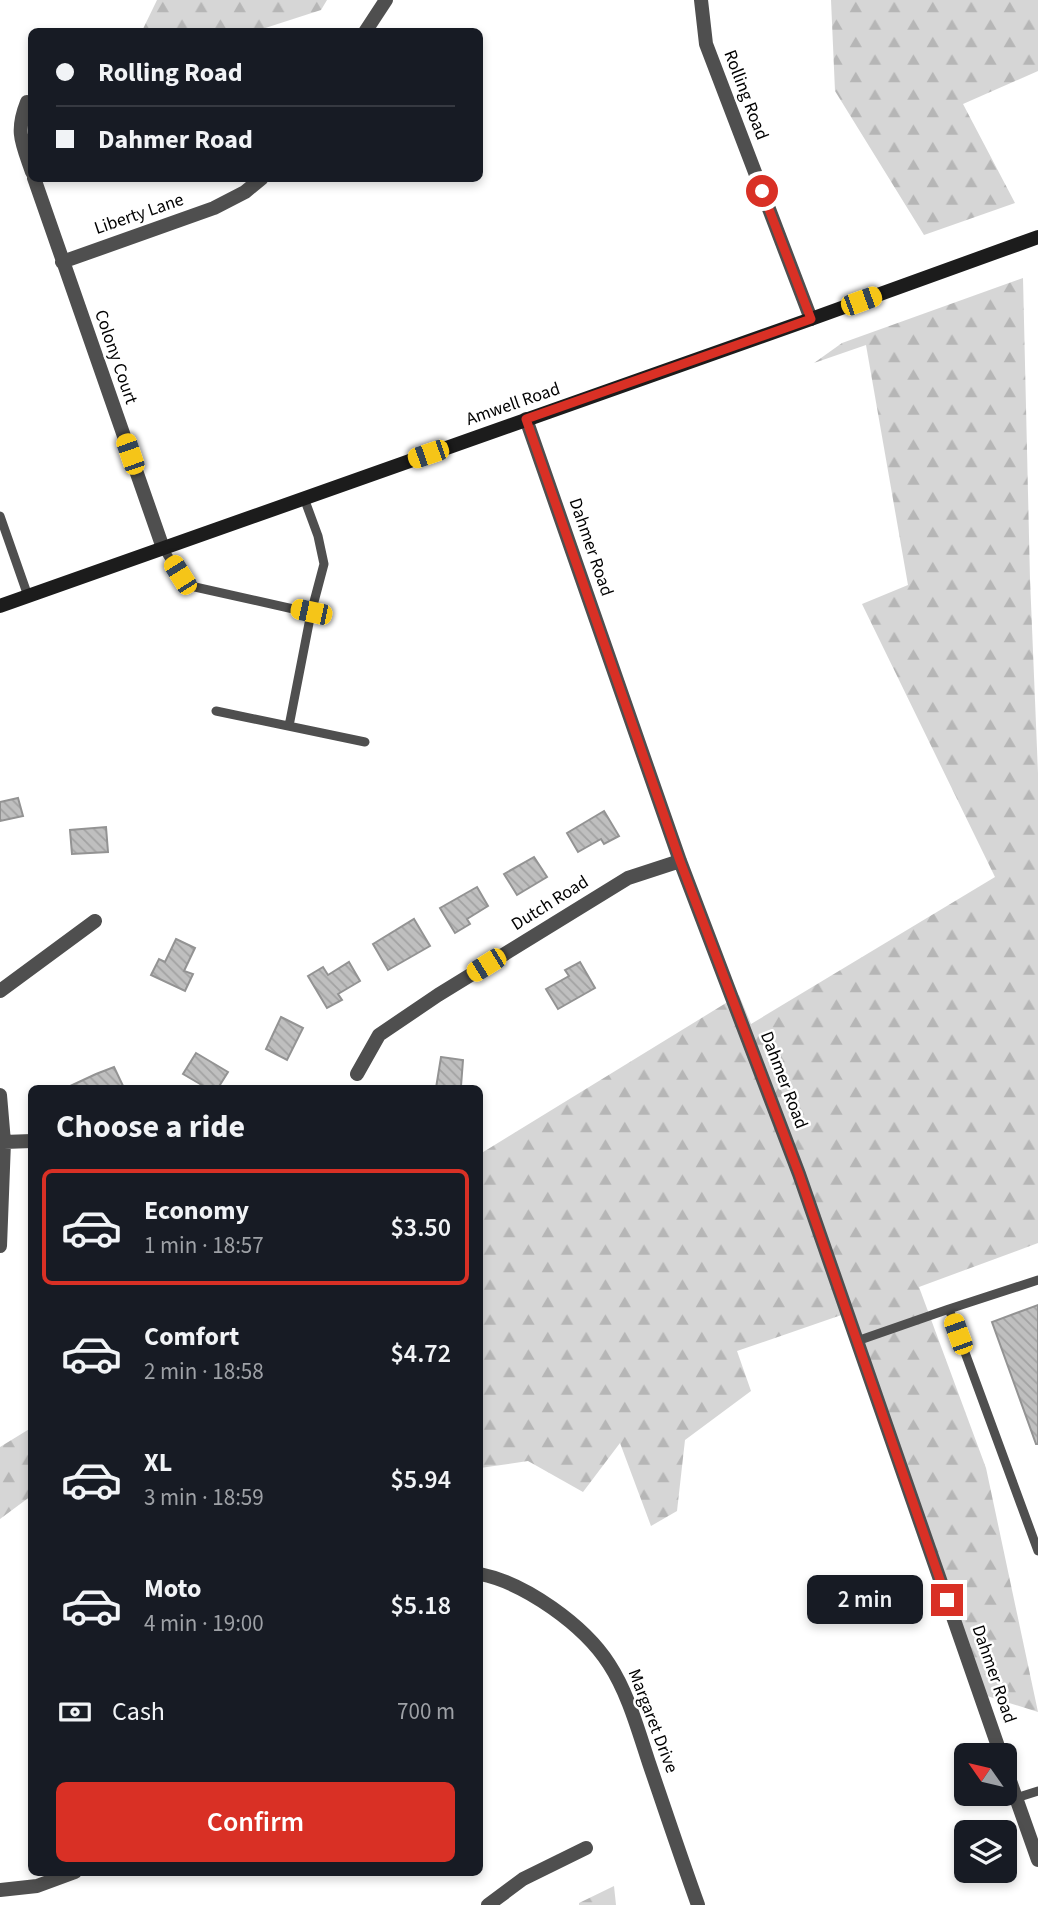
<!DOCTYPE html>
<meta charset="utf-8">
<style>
body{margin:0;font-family:"Source Sans 3",sans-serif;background:#242831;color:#f1f3f6;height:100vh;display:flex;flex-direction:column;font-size:26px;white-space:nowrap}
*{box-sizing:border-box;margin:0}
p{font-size:23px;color:#9ea1a6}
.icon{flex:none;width:38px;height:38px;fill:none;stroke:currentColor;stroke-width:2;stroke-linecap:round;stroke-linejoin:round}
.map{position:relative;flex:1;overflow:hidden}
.drawer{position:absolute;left:28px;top:1085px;width:455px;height:791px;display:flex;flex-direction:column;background:#171b24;border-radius:10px;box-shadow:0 4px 10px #0003}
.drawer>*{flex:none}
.banner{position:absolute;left:28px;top:28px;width:455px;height:154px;border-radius:10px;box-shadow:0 4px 10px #0003;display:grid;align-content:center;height:154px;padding:0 28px;background:#171b24}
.needle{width:46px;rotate:304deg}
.buttons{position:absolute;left:954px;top:1743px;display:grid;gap:14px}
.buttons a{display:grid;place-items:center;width:63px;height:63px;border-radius:10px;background:#171b24;box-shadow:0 4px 10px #0003;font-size:35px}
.end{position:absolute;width:32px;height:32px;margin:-16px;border:9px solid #d93025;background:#fff;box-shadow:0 0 0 4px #fff}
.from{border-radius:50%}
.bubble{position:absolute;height:49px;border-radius:10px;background:#171b24;box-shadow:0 4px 10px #0003;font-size:23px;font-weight:600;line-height:49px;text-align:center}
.car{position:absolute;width:21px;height:42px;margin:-21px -10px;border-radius:9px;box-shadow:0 0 5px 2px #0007;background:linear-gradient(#f5c518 24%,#345 0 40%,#f5c518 0 76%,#345 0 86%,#f5c518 0)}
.banner b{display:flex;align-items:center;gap:24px;height:66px;font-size:26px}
.banner b+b{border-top:2px solid #363941}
.banner i{width:18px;height:18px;background:#f1f3f6}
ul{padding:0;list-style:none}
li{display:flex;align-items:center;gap:21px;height:116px;margin:0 14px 10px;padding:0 14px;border:4px solid transparent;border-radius:10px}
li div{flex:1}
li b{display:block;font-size:26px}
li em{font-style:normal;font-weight:600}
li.on{border-color:#d93025}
li>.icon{width:63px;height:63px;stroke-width:1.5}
h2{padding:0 28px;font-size:32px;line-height:84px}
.pay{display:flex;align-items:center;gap:18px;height:77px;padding:0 28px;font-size:26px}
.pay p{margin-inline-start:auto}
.cta{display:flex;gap:14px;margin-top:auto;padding:14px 28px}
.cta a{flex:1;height:80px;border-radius:10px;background:#d93025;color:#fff;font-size:28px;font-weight:600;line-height:80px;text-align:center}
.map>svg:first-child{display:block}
</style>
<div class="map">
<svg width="1038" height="1905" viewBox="0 0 1038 1905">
<defs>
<pattern id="forest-firs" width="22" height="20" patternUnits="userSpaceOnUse" patternTransform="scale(1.75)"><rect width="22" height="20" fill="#d6d6d6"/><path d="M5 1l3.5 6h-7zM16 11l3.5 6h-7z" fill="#b6b6b6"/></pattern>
<pattern id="building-back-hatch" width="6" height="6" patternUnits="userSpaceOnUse" patternTransform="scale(1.75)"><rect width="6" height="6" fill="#bfbfbf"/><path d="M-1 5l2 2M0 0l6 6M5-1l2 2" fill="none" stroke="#a2a2a2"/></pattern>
</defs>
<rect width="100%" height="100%" fill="#fff"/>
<path fill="url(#forest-firs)" d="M157,0H327L321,10L256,31H142Z
M831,0H1038V71L963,104L1015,203L924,235L835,91Z
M1023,278L1030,579L1038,773V1243L919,1287L986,1468L1038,1712L987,1696L853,1311L737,1351L751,1391L685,1440L677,1511L651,1526L620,1443L583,1492L528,1461L480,1468V1154L739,995L751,1024L995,877L862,604L908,585L866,345L814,363L842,343Z
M31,1428V1496L0,1519V1447Z
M614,1886L616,1905H579V1903Z"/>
<path fill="url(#building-back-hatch)" stroke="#939393" stroke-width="2" d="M18,798L23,816L0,821V802Z
M604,811L619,836L604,844L601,839L578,852L567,833Z
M106,827L108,852L72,854L70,830Z
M534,857L547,877L517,895L504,874Z
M477,887L488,906L467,919L470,924L455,933L440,908Z
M414,919L430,946L388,970L373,944Z
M176,939L195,948L184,971L193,974L185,991L151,975L159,959L165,962Z
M349,962L360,981L338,994L342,1000L327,1008L308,976L323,967L328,975Z
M580,962L595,988L558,1009L546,989L569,976L565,970Z
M281,1017L303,1028L287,1060L266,1049Z
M196,1053L228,1072L218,1088H207L183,1074Z
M441,1057L463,1060L461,1086H459V1088H436Z
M114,1067L124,1088H66L96,1074Z
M1038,1305V1444H1036L992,1322Z"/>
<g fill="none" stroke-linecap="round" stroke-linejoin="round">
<path stroke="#4f4f4f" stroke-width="9" d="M0,516L28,596
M163,548L180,575L195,587L311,613L324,564L318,536L304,498
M216,711L365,742
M289,726L311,613
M949,1309L1038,1280
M857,1341L949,1309L1038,1551
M1016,1798L1038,1791"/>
<path stroke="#4f4f4f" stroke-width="14" d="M701,0L706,44L811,319
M365,32L386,0
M27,102C15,132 22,143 32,172
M34,178L163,548
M62,262L214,208L245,192L262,178
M526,419L680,861L799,1174L1001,1755
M0,991L95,921
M357,1074L379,1035L438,995L628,878L680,861
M0,1095L4,1142L0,1246
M0,1144L4,1142L32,1141
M480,1574C525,1583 584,1625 609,1664C628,1693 638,1730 649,1763C665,1810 681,1858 698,1905
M1004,1764L1038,1860
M0,1890L37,1886L75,1872
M488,1905L523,1879L586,1848"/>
<path stroke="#1c1c1c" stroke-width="14" d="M0,606L811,319L1038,237"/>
</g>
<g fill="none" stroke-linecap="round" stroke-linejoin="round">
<path stroke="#d93025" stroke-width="9" d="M762,191L811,319L526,419L680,861L799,1174L947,1600"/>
</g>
<g text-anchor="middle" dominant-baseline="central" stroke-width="5" stroke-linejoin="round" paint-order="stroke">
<g font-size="18" fill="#000" stroke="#fff">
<text transform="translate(746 95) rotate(69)">Rolling Road</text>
<text transform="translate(139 214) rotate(-19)">Liberty Lane</text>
<text transform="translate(116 357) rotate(71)">Colony Court</text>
<text transform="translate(513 404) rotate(-19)">Amwell Road</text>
<text transform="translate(591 547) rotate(71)">Dahmer Road</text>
<text transform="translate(550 903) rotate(-32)">Dutch Road</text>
<text transform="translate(784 1080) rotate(69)">Dahmer Road</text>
<text transform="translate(994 1674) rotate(71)">Dahmer Road</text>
<text transform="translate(653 1721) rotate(69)">Margaret Drive</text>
</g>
</g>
</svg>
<div class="buttons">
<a><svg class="needle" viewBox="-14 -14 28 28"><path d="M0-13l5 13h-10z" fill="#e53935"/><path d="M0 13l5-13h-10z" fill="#9ea1a6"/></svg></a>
<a><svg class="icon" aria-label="layers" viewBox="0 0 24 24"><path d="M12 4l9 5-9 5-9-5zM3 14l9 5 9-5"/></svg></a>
</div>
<i class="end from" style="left:762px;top:191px"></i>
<i class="end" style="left:947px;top:1600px"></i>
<div class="bubble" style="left:807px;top:1575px;width:116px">2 min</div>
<i class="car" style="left:861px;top:301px;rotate:70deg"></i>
<i class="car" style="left:130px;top:454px;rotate:341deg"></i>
<i class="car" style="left:428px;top:454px;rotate:251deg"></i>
<i class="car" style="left:180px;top:575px;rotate:328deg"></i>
<i class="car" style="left:311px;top:612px;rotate:282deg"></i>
<i class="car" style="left:486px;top:965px;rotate:238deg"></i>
<i class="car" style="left:958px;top:1334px;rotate:340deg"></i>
<div class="banner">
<b><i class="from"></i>Rolling Road</b>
<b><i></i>Dahmer Road</b>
</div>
<section class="drawer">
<h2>Choose a ride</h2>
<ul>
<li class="on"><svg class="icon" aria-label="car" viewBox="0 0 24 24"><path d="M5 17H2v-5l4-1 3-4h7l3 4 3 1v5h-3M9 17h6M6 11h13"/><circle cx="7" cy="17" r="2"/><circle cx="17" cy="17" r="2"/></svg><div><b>Economy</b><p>1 min · 18:57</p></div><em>$3.50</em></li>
<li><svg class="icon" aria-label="car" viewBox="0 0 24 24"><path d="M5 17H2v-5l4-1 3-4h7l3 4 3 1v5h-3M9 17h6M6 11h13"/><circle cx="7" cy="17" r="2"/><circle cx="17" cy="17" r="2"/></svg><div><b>Comfort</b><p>2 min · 18:58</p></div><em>$4.72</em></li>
<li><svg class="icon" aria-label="car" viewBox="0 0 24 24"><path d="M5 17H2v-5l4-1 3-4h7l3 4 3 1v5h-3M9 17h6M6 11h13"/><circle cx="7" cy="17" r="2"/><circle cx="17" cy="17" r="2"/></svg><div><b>XL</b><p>3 min · 18:59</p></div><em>$5.94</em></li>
<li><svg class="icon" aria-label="car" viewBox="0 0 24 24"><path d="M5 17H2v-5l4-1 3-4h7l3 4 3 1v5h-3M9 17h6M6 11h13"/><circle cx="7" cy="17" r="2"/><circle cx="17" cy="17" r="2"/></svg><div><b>Moto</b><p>4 min · 19:00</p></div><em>$5.18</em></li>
</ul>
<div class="pay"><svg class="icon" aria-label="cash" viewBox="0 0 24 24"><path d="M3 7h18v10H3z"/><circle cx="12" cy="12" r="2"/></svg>Cash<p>700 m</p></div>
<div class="cta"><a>Confirm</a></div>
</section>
</div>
